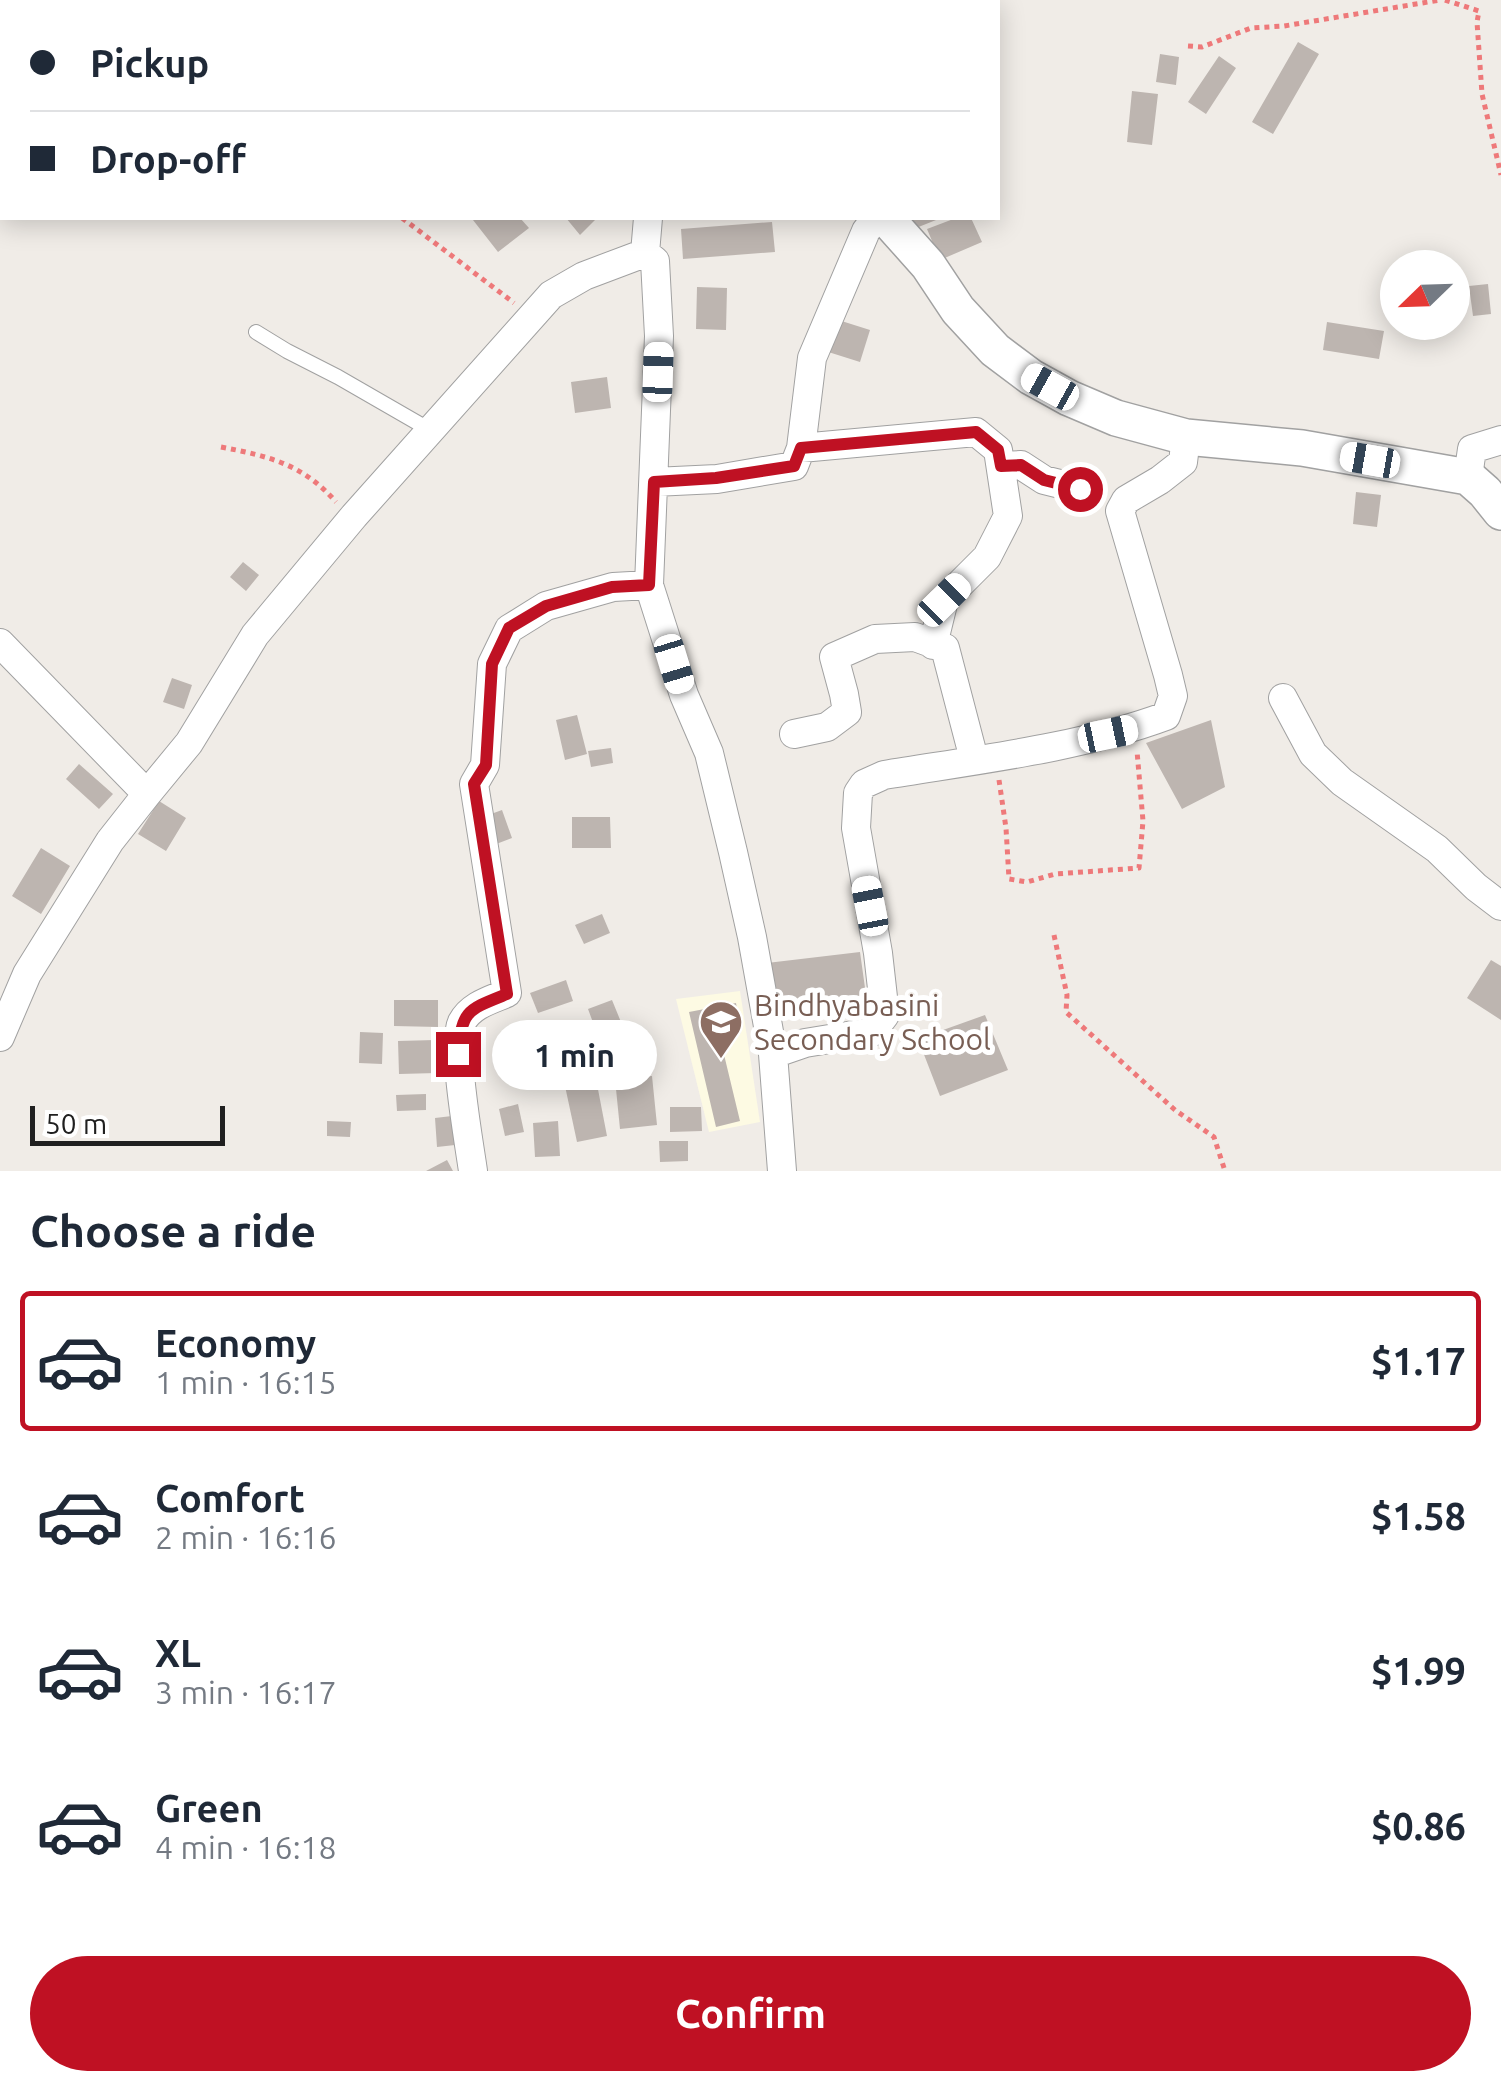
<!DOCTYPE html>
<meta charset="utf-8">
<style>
body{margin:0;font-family:Ubuntu,sans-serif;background:#f2f2f3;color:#1f2937;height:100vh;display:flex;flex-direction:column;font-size:38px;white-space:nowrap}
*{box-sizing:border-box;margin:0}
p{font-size:32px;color:#747a83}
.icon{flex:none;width:55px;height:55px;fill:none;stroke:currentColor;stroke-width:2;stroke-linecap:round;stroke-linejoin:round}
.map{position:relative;height:1171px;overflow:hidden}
.panel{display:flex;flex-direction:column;background:#fff;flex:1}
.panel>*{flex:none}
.top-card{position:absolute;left:0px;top:0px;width:1000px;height:220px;box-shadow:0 5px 25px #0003;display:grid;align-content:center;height:220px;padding:0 30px;background:#fff}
.needle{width:65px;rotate:247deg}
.fabs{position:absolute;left:1380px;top:250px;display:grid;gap:20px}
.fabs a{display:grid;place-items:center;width:90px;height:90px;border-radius:50%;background:#fff;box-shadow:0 5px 25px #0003;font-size:50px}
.scale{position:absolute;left:30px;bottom:25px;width:195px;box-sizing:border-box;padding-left:10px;border:5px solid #202020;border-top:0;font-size:28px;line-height:35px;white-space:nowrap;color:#202020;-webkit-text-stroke:8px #fff;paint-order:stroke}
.end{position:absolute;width:45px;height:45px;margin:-22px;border:12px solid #bf1123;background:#fff;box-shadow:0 0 0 5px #fff}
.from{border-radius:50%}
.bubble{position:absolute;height:70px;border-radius:35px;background:#fff;box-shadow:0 5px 25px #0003;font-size:32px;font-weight:700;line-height:70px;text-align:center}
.car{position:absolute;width:30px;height:60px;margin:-30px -15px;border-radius:12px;box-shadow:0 0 8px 2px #0007;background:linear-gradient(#fff 24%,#345 0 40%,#fff 0 76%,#345 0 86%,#fff 0)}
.top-card b{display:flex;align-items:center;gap:35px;height:95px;font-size:38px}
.top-card b+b{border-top:2px solid #e0e1e3}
.top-card i{width:25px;height:25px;background:#1f2937}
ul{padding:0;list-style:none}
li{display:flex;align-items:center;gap:30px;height:140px;margin:0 20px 15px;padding:0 10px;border:5px solid transparent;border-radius:10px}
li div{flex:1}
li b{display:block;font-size:38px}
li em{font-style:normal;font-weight:700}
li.current{border-color:#bf1123}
li>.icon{width:90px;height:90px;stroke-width:1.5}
h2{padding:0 30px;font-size:45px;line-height:120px}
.primary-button{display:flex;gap:20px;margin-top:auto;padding:20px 30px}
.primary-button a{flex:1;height:115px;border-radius:60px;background:#bf1123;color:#fff;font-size:40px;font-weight:700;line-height:115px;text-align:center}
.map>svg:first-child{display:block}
</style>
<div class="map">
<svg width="1501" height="1171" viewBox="0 0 1501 1171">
<rect width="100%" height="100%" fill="#f0ece7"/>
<path fill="#fdfae3" d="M740,991L760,1122L709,1132L676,999Z"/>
<path fill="#bdb5b0" d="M1298,42L1319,54L1273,134L1252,122Z
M1160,54L1179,57L1176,85L1156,82Z
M1219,56L1236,68L1206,114L1188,102Z
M1132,91L1158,94L1152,145L1127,142Z
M476,218H520L529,228L498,252L473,220Z
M566,218H597L580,235Z
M912,218H941L916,228Z
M956,218H971L982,242L940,260L927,229Z
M772,222L775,252L683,259L681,229Z
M1488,284L1491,314L1473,316L1469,286Z
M697,287L727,288L726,330L696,329Z
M832,318L870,330L860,362L822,350Z
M1327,322L1384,331L1379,359L1323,350Z
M607,377L611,408L575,413L571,382Z
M1356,492L1381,495L1377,527L1353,524Z
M243,562L259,575L246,591L230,577Z
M172,678L192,685L184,709L163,702Z
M577,715L587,754L565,760L556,720Z
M1211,720L1225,787L1182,809L1146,743Z
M611,748L613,763L591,767L588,751Z
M79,764L113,794L99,809L66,779Z
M159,801L186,818L166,851L138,834Z
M502,810L512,838L491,846L480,818Z
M572,817H610L611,848H572Z
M41,848L70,866L41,914L12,896Z
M602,914L610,933L584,944L575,925Z
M860,952L866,995L772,1006L767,963Z
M1491,960L1501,966V1020L1467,998Z
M566,980L573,1001L538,1013L530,993Z
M394,1000H438V1027L394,1026Z
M612,1000L623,1027L598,1036L588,1009Z
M736,1003L741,1033L720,1038L740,1121L716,1127L689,1012Z
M985,1015L1008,1070L940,1096L918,1039Z
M559,1020L568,1067L549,1071L540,1023Z
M360,1032L383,1033L382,1064L359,1063Z
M532,1034L540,1073L518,1077L510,1038Z
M435,1040L437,1073L399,1074L398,1041Z
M652,1076L657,1125L620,1129L615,1079Z
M596,1079L607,1136L577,1142L565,1086Z
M426,1094V1110L397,1111L396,1095Z
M518,1104L524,1132L505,1136L499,1109Z
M670,1107H701L702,1131L670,1132Z
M452,1116L455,1145L437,1147L435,1118Z
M327,1121L351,1122L350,1137L327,1136Z
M558,1121L560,1156L535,1157L533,1123Z
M659,1141H688V1161L660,1162Z
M447,1160L453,1171H426Z"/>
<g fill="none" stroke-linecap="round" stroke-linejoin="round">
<g stroke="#a1a1a1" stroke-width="16">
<path id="service" d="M256,332L287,351L338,377L430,430"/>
</g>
<g stroke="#a1a1a1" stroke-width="30">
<path id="minor" d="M0,40L2,39
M648,218L645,253L655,261L659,336L649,585L684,695L709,753L733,852L752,937L773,1054L782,1171
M801,448L976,432L998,450L1008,516L987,557L944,600L933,645
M1001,466L1021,465L1044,480L1080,489
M1468,477L1472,449L1501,440
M654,482L717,479L794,466L801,448L812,358L866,231L876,218
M0,643L147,794L110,841L27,974L0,1037
M1283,698L1313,754L1342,782L1437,849L1476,887L1501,906
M794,734L827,727L847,712L844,694L834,657L875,639L915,637L945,648L974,759
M147,794L189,743L255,635L354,516L551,295L584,276L645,253
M773,1054L805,1043L872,1032L885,1015L878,953L856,828L858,793L864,784L884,775C975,760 1080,748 1166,716L1173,696L1168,675L1120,511L1126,500L1160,480L1183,462L1186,437
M473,1171C469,1142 451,1044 462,1022C471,1005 491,1000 507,993L474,784L485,765L492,664L509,629L546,606L613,587L649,585"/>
</g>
<g stroke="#a1a1a1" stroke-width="38">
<path id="tertiary" d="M636,0L637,2
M886,218L928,265L958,310L995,350L1031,377L1069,398L1116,418L1186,437L1302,448L1468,477L1485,492L1501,512"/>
</g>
<path stroke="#ee797a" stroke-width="5" stroke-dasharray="5 5" stroke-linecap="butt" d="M174,0L175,2
M1445,0L1479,11L1477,22L1482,94L1501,175
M1188,46L1202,47L1251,28L1284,26L1440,0
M402,218L514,303
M221,447C268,456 303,464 336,502
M999,780L1006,828L1009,879L1027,882L1055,874L1139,868L1143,821L1137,751
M1054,935L1067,995L1066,1012L1175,1110L1214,1137L1225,1171"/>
<use href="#service" stroke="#fff" stroke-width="14"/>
<use href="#minor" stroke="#fff" stroke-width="28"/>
<use href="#tertiary" stroke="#fff" stroke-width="35"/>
</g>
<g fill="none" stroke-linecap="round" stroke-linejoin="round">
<path stroke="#bf1123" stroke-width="12" d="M458,1054C462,1010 467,1010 507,994L474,784L486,765L492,664L509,628L546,606L612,587L649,585L654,482L716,478L794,466L801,448L976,432L998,450L1001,466L1021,465L1044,480L1080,489"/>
</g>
<defs>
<g id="school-pin" transform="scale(2.25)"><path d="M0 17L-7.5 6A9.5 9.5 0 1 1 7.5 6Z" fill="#8d6e63" stroke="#fff"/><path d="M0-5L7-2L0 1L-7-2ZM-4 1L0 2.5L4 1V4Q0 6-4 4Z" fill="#fff"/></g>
</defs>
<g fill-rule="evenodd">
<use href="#school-pin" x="721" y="1022"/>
</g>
<g text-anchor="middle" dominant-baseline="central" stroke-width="10" stroke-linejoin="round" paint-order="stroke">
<g font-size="30" fill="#785e54" stroke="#fff" text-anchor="start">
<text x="754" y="1005">Bindhyabasini<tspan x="754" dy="34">Secondary School</tspan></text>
</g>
</g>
</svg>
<div class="fabs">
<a><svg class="needle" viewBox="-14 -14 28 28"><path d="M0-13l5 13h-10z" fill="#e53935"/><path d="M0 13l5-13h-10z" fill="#747a83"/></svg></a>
</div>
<div class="scale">50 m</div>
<i class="end from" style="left:1080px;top:489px"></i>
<i class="end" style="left:458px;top:1054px"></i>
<div class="bubble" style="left:492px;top:1020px;width:165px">1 min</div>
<i class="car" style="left:658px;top:372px;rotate:2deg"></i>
<i class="car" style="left:1050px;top:387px;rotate:299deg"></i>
<i class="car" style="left:1370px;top:460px;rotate:280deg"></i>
<i class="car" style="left:944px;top:600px;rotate:45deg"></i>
<i class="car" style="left:674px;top:664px;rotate:163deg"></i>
<i class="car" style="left:1108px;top:734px;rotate:78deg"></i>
<i class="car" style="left:870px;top:906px;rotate:349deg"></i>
<div class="top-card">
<b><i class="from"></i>Pickup</b>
<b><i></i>Drop-off</b>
</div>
</div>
<section class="panel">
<h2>Choose a ride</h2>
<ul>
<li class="current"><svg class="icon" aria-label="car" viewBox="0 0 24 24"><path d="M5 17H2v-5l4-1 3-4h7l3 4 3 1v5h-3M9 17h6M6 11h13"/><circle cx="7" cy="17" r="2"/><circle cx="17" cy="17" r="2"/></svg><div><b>Economy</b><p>1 min · 16:15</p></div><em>$1.17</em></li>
<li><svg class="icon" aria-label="car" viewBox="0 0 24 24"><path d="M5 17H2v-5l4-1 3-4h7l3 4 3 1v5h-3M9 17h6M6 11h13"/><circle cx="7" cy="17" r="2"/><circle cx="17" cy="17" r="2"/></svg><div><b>Comfort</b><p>2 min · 16:16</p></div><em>$1.58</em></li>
<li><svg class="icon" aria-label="car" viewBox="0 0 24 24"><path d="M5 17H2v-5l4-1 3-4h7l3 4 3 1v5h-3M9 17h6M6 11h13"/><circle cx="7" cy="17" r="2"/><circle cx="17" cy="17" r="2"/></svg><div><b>XL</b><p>3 min · 16:17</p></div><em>$1.99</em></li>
<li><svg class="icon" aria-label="car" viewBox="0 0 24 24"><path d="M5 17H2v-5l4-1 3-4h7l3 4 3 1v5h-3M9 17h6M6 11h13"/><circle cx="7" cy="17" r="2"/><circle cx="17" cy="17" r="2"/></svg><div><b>Green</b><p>4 min · 16:18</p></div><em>$0.86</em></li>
</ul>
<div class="primary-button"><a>Confirm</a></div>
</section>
